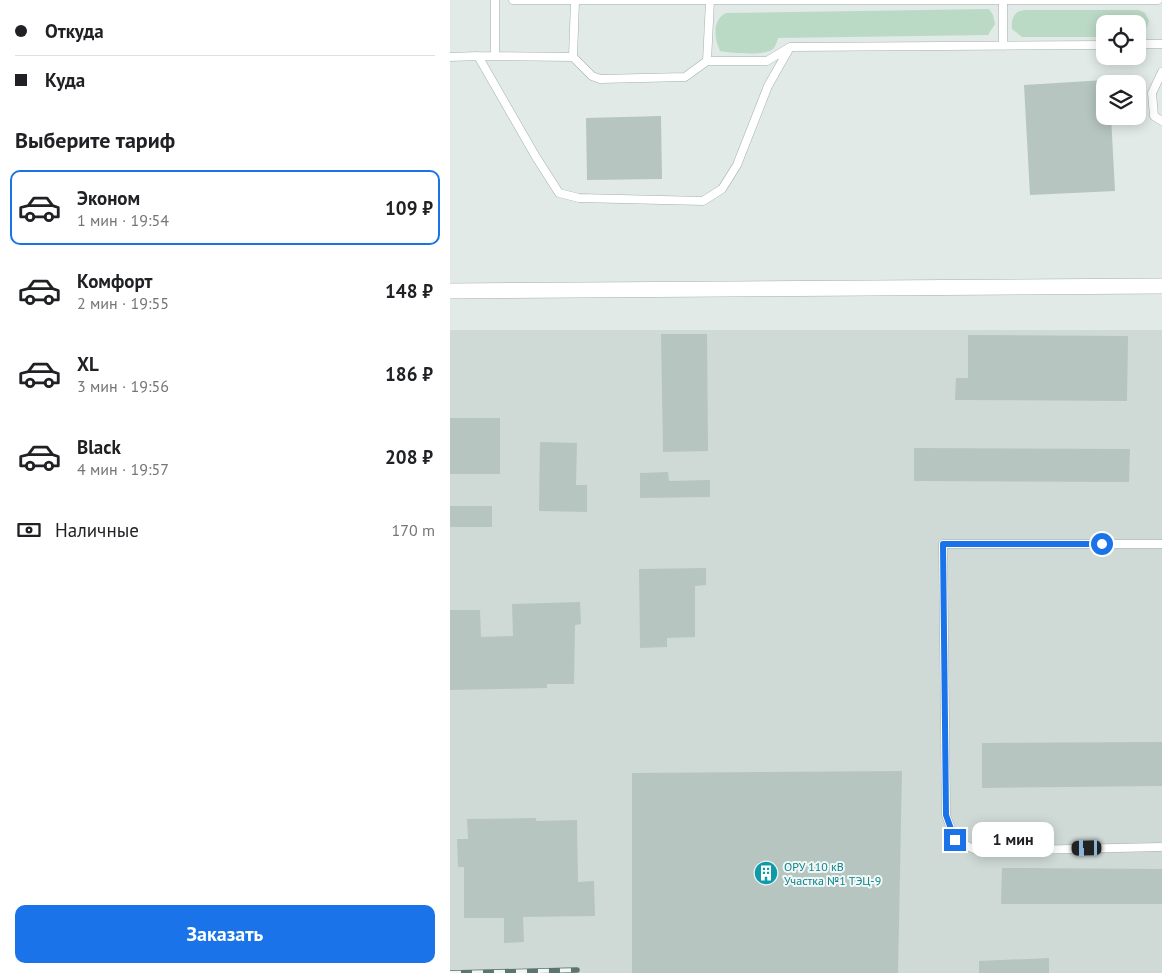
<!DOCTYPE html>
<html lang="ru">
<meta charset="utf-8">
<style>
body{margin:0;font-family:"PT Sans",sans-serif;background:#f2f2f2;color:#202124;height:100vh;display:flex;flex-direction:column;font-size:19px;white-space:nowrap}
*{box-sizing:border-box;margin:0}
p{font-size:16px;color:#757577}
.icon{flex:none;width:28px;height:28px;fill:none;stroke:currentColor;stroke-width:2;stroke-linecap:round;stroke-linejoin:round}
.map{position:relative;flex:1;overflow:hidden}
.side{display:flex;flex-direction:column;background:#fff;width:450px}
.side>*{flex:none}
.top-card{display:grid;align-content:center;height:110px;padding:0 15px;background:#fff}
.fabs{position:absolute;left:646px;top:15px;display:grid;gap:10px}
.fabs a{display:grid;place-items:center;width:50px;height:50px;border-radius:10px;background:#fff;box-shadow:0 2px 12px #0003;font-size:25px}
.end{position:absolute;width:22px;height:22px;margin:-11px;border:6px solid #1a73e8;background:#fff;box-shadow:0 0 0 2px #fff}
.from{border-radius:50%}
.bubble{position:absolute;height:35px;border-radius:10px;background:#fff;box-shadow:0 2px 12px #0003;font-size:16px;font-weight:700;line-height:35px;text-align:center}
.car{position:absolute;width:15px;height:30px;margin:-15px -8px;border-radius:6px;box-shadow:0 0 4px 1px #0007;background:linear-gradient(#222 24%,#8ab4d8 0 40%,#222 0 76%,#8ab4d8 0 86%,#222 0)}
.top-card b{display:flex;align-items:center;gap:18px;height:48px;font-size:19px}
.top-card b+b{border-top:1px solid #e0e0e0}
.top-card i{width:12px;height:12px;background:#202124}
ul{padding:0;list-style:none}
li{display:flex;align-items:center;gap:15px;height:75px;margin:0 10px 8px;padding:0 5px;border:2px solid transparent;border-radius:10px}
li div{flex:1}
li b{display:block;font-size:19px}
li em{font-style:normal;font-weight:700}
li.selected{border-color:#1a73e8}
li>.icon{width:45px;height:45px;stroke-width:1.5}
h2{padding:0 15px;font-size:22px;line-height:60px}
.pay{display:flex;align-items:center;gap:12px;height:55px;padding:0 15px;font-size:19px}
.pay p{margin-inline-start:auto}
.primary-button{display:flex;gap:10px;margin-top:auto;padding:10px 15px}
.primary-button a{flex:1;height:58px;border-radius:10px;background:#1a73e8;color:#fff;font-size:20px;font-weight:700;line-height:58px;text-align:center}
main{display:flex;flex:1;min-height:0}
.map>svg:first-child{display:block}
</style>
<main>
<section class="side">
<div class="top-card">
<b><i class="from"></i>Откуда</b>
<b><i></i>Куда</b>
</div>
<h2>Выберите тариф</h2>
<ul>
<li class="selected"><svg class="icon" aria-label="car" viewBox="0 0 24 24"><path d="M5 17H2v-5l4-1 3-4h7l3 4 3 1v5h-3M9 17h6M6 11h13"/><circle cx="7" cy="17" r="2"/><circle cx="17" cy="17" r="2"/></svg><div><b>Эконом</b><p>1 мин · 19:54</p></div><em>109 ₽</em></li>
<li><svg class="icon" aria-label="car" viewBox="0 0 24 24"><path d="M5 17H2v-5l4-1 3-4h7l3 4 3 1v5h-3M9 17h6M6 11h13"/><circle cx="7" cy="17" r="2"/><circle cx="17" cy="17" r="2"/></svg><div><b>Комфорт</b><p>2 мин · 19:55</p></div><em>148 ₽</em></li>
<li><svg class="icon" aria-label="car" viewBox="0 0 24 24"><path d="M5 17H2v-5l4-1 3-4h7l3 4 3 1v5h-3M9 17h6M6 11h13"/><circle cx="7" cy="17" r="2"/><circle cx="17" cy="17" r="2"/></svg><div><b>XL</b><p>3 мин · 19:56</p></div><em>186 ₽</em></li>
<li><svg class="icon" aria-label="car" viewBox="0 0 24 24"><path d="M5 17H2v-5l4-1 3-4h7l3 4 3 1v5h-3M9 17h6M6 11h13"/><circle cx="7" cy="17" r="2"/><circle cx="17" cy="17" r="2"/></svg><div><b>Black</b><p>4 мин · 19:57</p></div><em>208 ₽</em></li>
</ul>
<div class="pay"><svg class="icon" aria-label="cash" viewBox="0 0 24 24"><path d="M3 7h18v10H3z"/><circle cx="12" cy="12" r="2"/></svg>Наличные<p>170 m</p></div>
<div class="primary-button"><a>Заказать</a></div>
</section>
<div class="map">
<svg width="712" height="973" viewBox="0 0 712 973">
<rect width="100%" height="100%" fill="#e1eae7"/>
<path fill="#cfdad6" d="M0,330H712V973H0Z"/>
<path fill="#bbdac6" d="M539,9L543,15L545,24L538,35L328,38C327,41 326,46 323,49C316,56 280,53 270,51C264,38 262,20 276,13Z
M575,10H689L695,13L699,21L696,30L690,37H688V24H655V37H572L562,29C561,18 564,11 575,10Z"/>
<path fill="#b6c5c0" d="M655,80V116H661L665,191L580,195L574,85Z
M211,116L212,179L137,180L136,118Z
M211,334H257L258,451L213,452Z
M518,335L678,336L677,401L505,400L506,378H518Z
M0,418H50V474H0Z
M90,442L127,443L126,485H137V512L89,511Z
M464,448L680,449L679,482L464,481Z
M218,472L219,481L260,480V497L190,498V473Z
M0,506H42V527H0Z
M256,568V585L245,586V637L217,638V647L190,648L189,569Z
M130,602L131,624L125,625L124,684H97V688L0,690V610H30L31,637L63,636L62,604Z
M712,742V786L532,788V743Z
M452,771L448,973H182V773Z
M86,818V821L127,820L128,882L144,881L145,916L73,917L74,942L54,943V918H14V867H8L7,839H18L17,819Z
M552,868L712,869V904H551Z
M599,958V973H529V961Z"/>
<g fill="none" stroke-linecap="round" stroke-linejoin="round">
<g stroke="#a4b1ae" stroke-width="9">
<path id="lane" d="M45,0V56
M63,0H708
M125,1L123,57L142,76L150,79L235,77L257,61H317L340,47L655,45
M553,1V46
M688,44H712
M28,56L123,57
M0,57L28,56L86,157L109,193L129,198L253,201L272,189L287,165L318,86L339,49
M257,61L260,1
M712,72L702,93L704,116L712,121
M710,847L528,851L505,840L496,815L493,544H712"/>
</g>
<g stroke="#a4b1ae" stroke-width="16">
<path id="street" d="M0,291L712,286"/>
</g>
<use href="#lane" stroke="#fff" stroke-width="8"/>
<use href="#street" stroke="#fff" stroke-width="15"/>
<g stroke="#5d7571" stroke-width="5.5">
<path id="rail" d="M0,973L127,970"/>
</g>
<use href="#rail" stroke="#f1f7f5" stroke-width="4" stroke-dasharray="11" stroke-linecap="butt"/>
</g>
<g fill="none" stroke-linecap="round" stroke-linejoin="round">
<path stroke="#1a73e8" stroke-width="6" d="M505,840L496,815L493,544H652"/>
</g>
<defs>
<g id="building-disc" transform="scale(1.25)"><circle r="9.5" fill="#0f9aa8" stroke="#f1f7f5"/><path d="M-4-6H4V6H1V3H-1V6H-4ZM-2.5-4.3h1.7v1.8h-1.7ZM.8-4.3h1.7v1.8H.8ZM-2.5-1h1.7V.8h-1.7ZM.8-1h1.7V.8H.8Z" fill="#fff"/></g>
</defs>
<g fill-rule="evenodd">
<use href="#building-disc" x="316" y="873"/>
</g>
<g text-anchor="middle" dominant-baseline="central" stroke-width="4" stroke-linejoin="round" paint-order="stroke">
<g font-size="12" fill="#0d838f" stroke="#f1f7f5" text-anchor="start">
<text x="334" y="866">ОРУ 110 кВ<tspan x="334" dy="14">Участка №1 ТЭЦ-9</tspan></text>
</g>
</g>
</svg>
<div class="fabs">
<a><svg class="icon" aria-label="locate" viewBox="0 0 24 24"><circle cx="12" cy="12" r="6"/><path d="M12 2v4M12 18v4M2 12h4M18 12h4"/></svg></a>
<a><svg class="icon" aria-label="layers" viewBox="0 0 24 24"><path d="M12 4l9 5-9 5-9-5zM3 14l9 5 9-5"/></svg></a>
</div>
<i class="end from" style="left:652px;top:544px"></i>
<i class="end" style="left:505px;top:840px"></i>
<div class="bubble" style="left:522px;top:822px;width:82px">1 мин</div>
<i class="car" style="left:637px;top:848px;rotate:269deg"></i>
</div>
</main>
